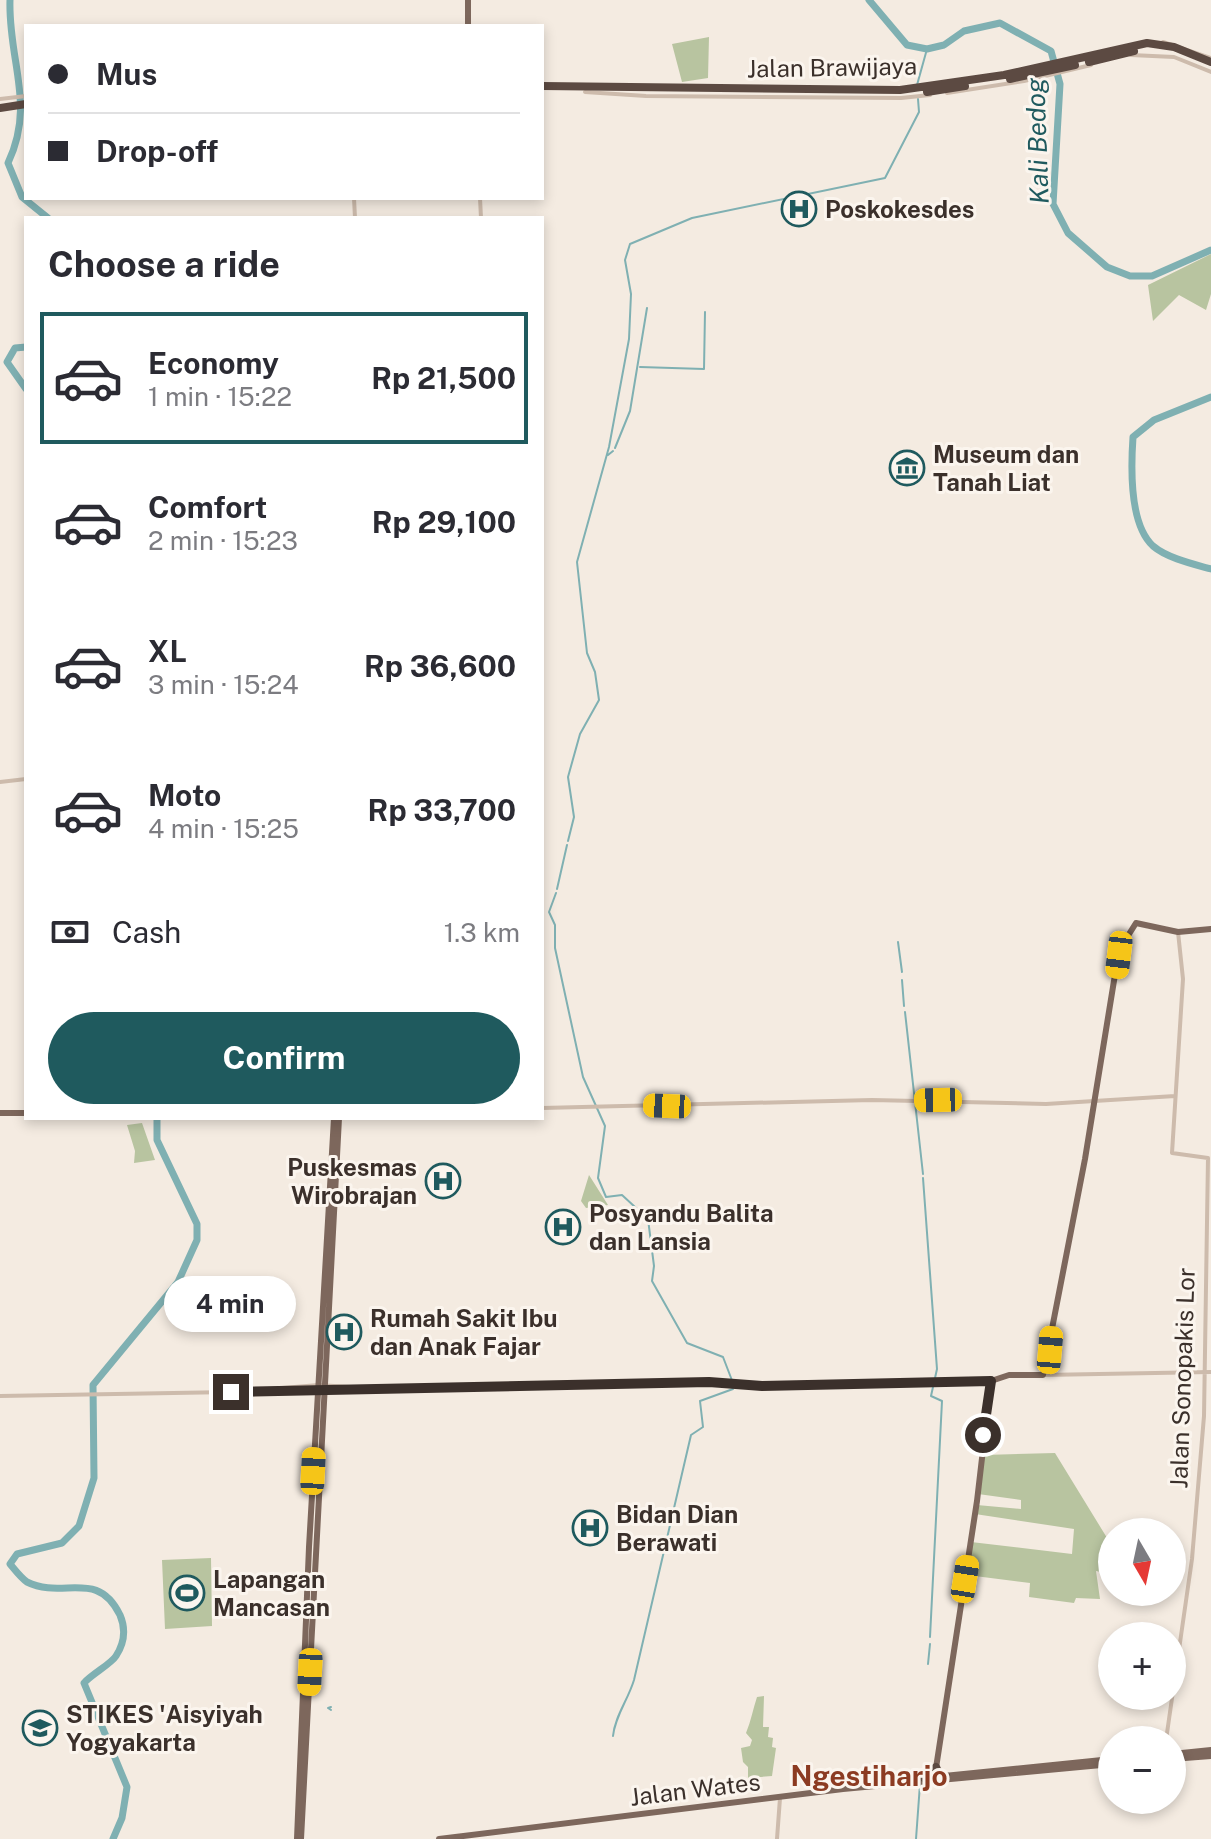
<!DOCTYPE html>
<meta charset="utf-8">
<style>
body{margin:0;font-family:"Public Sans",sans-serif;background:#f7f7f7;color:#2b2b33;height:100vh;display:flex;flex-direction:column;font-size:30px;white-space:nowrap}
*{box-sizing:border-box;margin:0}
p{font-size:26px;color:#7c7c81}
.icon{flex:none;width:44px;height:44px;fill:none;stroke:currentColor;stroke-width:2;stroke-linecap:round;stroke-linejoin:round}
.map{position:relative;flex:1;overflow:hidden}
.panel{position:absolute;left:24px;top:216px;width:520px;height:904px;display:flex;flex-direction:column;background:#fff;border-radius:0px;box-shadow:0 4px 12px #0003}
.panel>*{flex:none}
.banner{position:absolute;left:24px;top:24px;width:520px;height:176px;border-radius:0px;box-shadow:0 4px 12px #0003;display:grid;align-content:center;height:176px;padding:0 24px;background:#fff}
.needle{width:52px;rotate:171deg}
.buttons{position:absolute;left:1098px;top:1518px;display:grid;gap:16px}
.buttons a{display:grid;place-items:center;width:88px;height:88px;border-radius:50%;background:#fff;box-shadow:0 4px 12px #0003;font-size:40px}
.end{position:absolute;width:36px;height:36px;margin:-18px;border:10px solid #3b302b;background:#fff;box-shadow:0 0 0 4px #fff}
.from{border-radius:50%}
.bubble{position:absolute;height:56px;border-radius:28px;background:#fff;box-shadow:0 4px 12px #0003;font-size:26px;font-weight:700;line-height:56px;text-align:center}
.car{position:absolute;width:24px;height:48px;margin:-24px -12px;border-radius:10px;box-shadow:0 0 6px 2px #0007;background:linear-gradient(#f5c518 24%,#345 0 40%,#f5c518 0 76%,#345 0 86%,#f5c518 0)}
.banner b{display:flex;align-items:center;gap:28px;height:76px;font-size:30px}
.banner b+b{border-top:2px solid #e1e1e2}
.banner i{width:20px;height:20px;background:#2b2b33}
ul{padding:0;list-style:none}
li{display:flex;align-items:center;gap:24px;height:132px;margin:0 16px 12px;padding:0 8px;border:4px solid transparent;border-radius:0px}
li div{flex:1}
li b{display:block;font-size:30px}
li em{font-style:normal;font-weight:700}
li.selected{border-color:#1f5a5e}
li>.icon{width:72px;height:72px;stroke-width:1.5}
h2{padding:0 24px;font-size:36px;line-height:96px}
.pay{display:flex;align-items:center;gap:20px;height:88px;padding:0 24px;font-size:30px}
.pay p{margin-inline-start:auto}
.cta{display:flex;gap:16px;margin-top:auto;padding:16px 24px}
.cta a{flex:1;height:92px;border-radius:48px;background:#1f5a5e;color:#fff;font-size:32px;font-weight:700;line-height:92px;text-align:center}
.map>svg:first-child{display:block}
</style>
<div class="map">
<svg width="1211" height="1839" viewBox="0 0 1211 1839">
<rect width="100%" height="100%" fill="#f4ebe1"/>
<path fill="#b8c4a0" d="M709,37L708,78L682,82L672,44Z
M1211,254V294L1206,310L1179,295L1153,321L1148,285Z
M142,1123L155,1160L134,1163L135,1151L127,1125Z
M589,1175L608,1205L586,1208L581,1201Z
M1055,1453L1112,1546L1102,1547L1100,1558L1112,1561L1111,1574L1096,1571L1100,1599L1076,1598L1074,1603L1029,1597L1030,1583L967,1575L971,1542L1072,1554L1074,1529L975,1514L977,1505L1021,1509V1500L978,1494L984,1455Z
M211,1558L212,1626L165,1629L162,1560Z
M764,1696L763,1727H769L768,1737L773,1738L772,1747L776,1748L772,1776L748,1778V1767L743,1762L741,1748L750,1746L752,1740L746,1733C751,1721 753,1709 757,1697Z"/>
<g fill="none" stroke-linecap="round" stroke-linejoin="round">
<path stroke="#7fb0b2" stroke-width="2" d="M917,85L927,49
M640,367L704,369L705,312
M615,448L630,411L647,308
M608,455L613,451
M568,841L574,817L568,777L580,734L599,700L595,672L587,653L577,562L609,447L629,339L631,294L625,260L630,244L692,218L885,178L919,112L918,99
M557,889L567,845
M556,893L549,912L555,925V948L583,1077L605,1126L598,1178L606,1197L622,1195L648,1219L654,1266L652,1281L687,1343L723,1357L733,1383
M898,942L902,972
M902,980L904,1006
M905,1012L923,1174
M923,1178L937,1369L931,1396L942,1401L930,1637
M928,1664L930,1644
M331,1710L328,1708L331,1707
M613,1736C615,1716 628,1700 634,1680L691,1435L703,1427L700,1401L733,1389
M916,1839L920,1784"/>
<path stroke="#7fb0b2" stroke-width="7" d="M10,0C8,61 36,104 8,163L22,197L48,218
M869,0L907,45L927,49L944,45L964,31L1000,23L1051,51L1060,84L1053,204L1068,233L1107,267L1130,276H1152L1211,250
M26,347L15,348L7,362L26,389
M1211,397L1154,420L1133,437C1131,466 1129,524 1153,546C1167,558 1193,564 1211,569
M113,1839L122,1818L127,1787L84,1683C92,1674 111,1664 116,1656C125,1642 126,1629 120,1615C97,1568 63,1600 27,1582C21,1578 15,1570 10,1564L17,1554L62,1543L79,1526L94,1478L93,1385L178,1282L197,1240V1224L157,1140V1118"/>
<path stroke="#cdbbac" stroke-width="4" d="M1163,42L1211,58
M1131,55L1174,57L1211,72
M585,92L646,96L901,98L930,95
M947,93L1024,81L1091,65
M0,99L26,96
M354,198L355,218
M480,198L481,218
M0,782L26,779
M542,1108L872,1100L1046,1104L1175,1096
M1043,1375L1211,1372
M267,1390L991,1381
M0,1396L231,1392L319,1385L364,1388
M1166,1740L1192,1559L1204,1416L1208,1158L1172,1153L1183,979L1178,932
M777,1839L780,1798"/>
<path stroke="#7d675c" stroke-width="6" d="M468,0V26
M0,1113H26
M1172,1754L1211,1750
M1172,1759L1211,1756
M944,1776L1112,1759
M934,1781L977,1501L991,1381L1009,1375H1043L1085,1159L1119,950L1136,923L1178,932L1211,929
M874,1786L925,1778
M297,1839L309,1547L334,1118
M301,1839L339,1118
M439,1839L843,1789L1112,1764"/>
<path stroke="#5c4a42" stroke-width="8" d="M1089,62L1134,51
M1010,79L1075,65
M542,86L900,90L1004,75L1147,43L1174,47L1211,62
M927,92L965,86
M0,108L26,104
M924,1778L936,1767L939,1773L946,1776"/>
</g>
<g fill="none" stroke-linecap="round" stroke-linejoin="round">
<path stroke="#3b302b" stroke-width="10" d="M231,1392L709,1382L762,1386L991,1381L983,1435"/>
</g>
<defs>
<g id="hospital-ring" transform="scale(1.8)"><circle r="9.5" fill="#fbf5ee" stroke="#1f5a5e" stroke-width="1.5"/><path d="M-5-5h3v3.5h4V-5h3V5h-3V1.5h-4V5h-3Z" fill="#1f5a5e"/></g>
<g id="museum-ring" transform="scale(1.8)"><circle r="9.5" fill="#fbf5ee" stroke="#1f5a5e" stroke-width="1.5"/><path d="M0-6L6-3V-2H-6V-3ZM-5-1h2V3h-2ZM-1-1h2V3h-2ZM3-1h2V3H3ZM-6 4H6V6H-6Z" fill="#1f5a5e"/></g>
<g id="stadium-ring" transform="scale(1.8)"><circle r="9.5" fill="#fbf5ee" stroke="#1f5a5e" stroke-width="1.5"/><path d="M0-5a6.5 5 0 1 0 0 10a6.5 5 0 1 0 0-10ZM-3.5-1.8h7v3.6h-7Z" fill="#1f5a5e"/></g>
<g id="university-ring" transform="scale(1.8)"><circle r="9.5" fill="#fbf5ee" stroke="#1f5a5e" stroke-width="1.5"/><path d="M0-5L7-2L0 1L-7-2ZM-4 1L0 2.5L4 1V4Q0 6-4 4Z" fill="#1f5a5e"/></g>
</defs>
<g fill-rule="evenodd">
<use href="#hospital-ring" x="799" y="209"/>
<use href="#museum-ring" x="907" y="468"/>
<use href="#hospital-ring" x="443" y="1181"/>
<use href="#hospital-ring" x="563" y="1227"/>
<use href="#hospital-ring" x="344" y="1332"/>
<use href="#hospital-ring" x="590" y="1528"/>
<use href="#stadium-ring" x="187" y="1593"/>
<use href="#university-ring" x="40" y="1728"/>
</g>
<g text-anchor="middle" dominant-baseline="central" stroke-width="6" stroke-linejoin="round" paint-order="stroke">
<g font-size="24" fill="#3b302b" stroke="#fbf5ee">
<text transform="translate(832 67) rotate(-1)">Jalan Brawijaya</text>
<text transform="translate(1182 1378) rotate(-88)">Jalan Sonopakis Lor</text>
<text transform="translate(695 1789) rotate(-7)">Jalan Wates</text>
</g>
<g font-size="24" font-weight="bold" fill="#3b302b" stroke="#fbf5ee" text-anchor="start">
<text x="825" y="209">Poskokesdes</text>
<text x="933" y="454">Museum dan<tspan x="933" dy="28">Tanah Liat</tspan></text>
<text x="417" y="1167" text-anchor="end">Puskesmas<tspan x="417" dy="28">Wirobrajan</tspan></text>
<text x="589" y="1213">Posyandu Balita<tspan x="589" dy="28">dan Lansia</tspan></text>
<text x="370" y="1318">Rumah Sakit Ibu<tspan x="370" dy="28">dan Anak Fajar</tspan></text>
<text x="616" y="1514">Bidan Dian<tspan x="616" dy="28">Berawati</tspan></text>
<text x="213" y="1579">Lapangan<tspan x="213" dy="28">Mancasan</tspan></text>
<text x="66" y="1714">STIKES 'Aisyiyah<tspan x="66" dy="28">Yogyakarta</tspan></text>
</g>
<g font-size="26" font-style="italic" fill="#1f5a5e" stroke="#fbf5ee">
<text transform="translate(1037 141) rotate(-92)">Kali Bedog</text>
</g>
<g font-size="28" font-weight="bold" fill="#8c3b22" stroke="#fbf5ee">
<text x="869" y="1775">Ngestiharjo</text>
</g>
</g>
</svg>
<div class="buttons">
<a><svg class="needle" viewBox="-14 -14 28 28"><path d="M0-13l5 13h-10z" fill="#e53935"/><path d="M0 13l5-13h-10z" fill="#7c7c81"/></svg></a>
<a>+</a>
<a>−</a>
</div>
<i class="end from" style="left:983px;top:1435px"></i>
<i class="end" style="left:231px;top:1392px"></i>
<div class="bubble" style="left:164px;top:1276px;width:132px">4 min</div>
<i class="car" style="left:1119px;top:955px;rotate:187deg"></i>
<i class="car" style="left:938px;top:1100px;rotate:269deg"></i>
<i class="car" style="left:667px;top:1106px;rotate:272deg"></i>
<i class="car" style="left:1050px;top:1350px;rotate:5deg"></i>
<i class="car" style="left:313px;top:1471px;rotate:3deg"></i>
<i class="car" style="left:965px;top:1579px;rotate:9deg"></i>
<i class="car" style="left:310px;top:1672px;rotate:183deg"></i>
<div class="banner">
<b><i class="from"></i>Mus</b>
<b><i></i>Drop-off</b>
</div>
<section class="panel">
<h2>Choose a ride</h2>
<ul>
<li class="selected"><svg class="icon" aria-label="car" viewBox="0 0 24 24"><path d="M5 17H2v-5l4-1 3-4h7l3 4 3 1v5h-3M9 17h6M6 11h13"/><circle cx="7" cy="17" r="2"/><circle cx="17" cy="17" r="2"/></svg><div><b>Economy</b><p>1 min · 15:22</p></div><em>Rp 21,500</em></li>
<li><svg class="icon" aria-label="car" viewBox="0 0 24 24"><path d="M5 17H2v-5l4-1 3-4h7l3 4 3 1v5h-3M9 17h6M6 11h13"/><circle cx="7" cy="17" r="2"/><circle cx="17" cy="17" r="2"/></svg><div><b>Comfort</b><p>2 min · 15:23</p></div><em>Rp 29,100</em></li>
<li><svg class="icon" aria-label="car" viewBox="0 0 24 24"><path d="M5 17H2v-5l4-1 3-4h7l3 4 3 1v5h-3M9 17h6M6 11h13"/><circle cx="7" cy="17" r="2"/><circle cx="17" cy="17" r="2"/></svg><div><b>XL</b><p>3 min · 15:24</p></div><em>Rp 36,600</em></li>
<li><svg class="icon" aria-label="car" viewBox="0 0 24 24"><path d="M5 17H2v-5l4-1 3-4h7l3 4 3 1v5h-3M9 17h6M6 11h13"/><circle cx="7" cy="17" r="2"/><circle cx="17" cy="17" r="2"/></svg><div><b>Moto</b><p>4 min · 15:25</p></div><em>Rp 33,700</em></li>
</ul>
<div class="pay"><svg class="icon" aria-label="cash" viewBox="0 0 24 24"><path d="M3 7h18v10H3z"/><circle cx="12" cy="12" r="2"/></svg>Cash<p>1.3 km</p></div>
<div class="cta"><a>Confirm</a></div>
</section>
</div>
